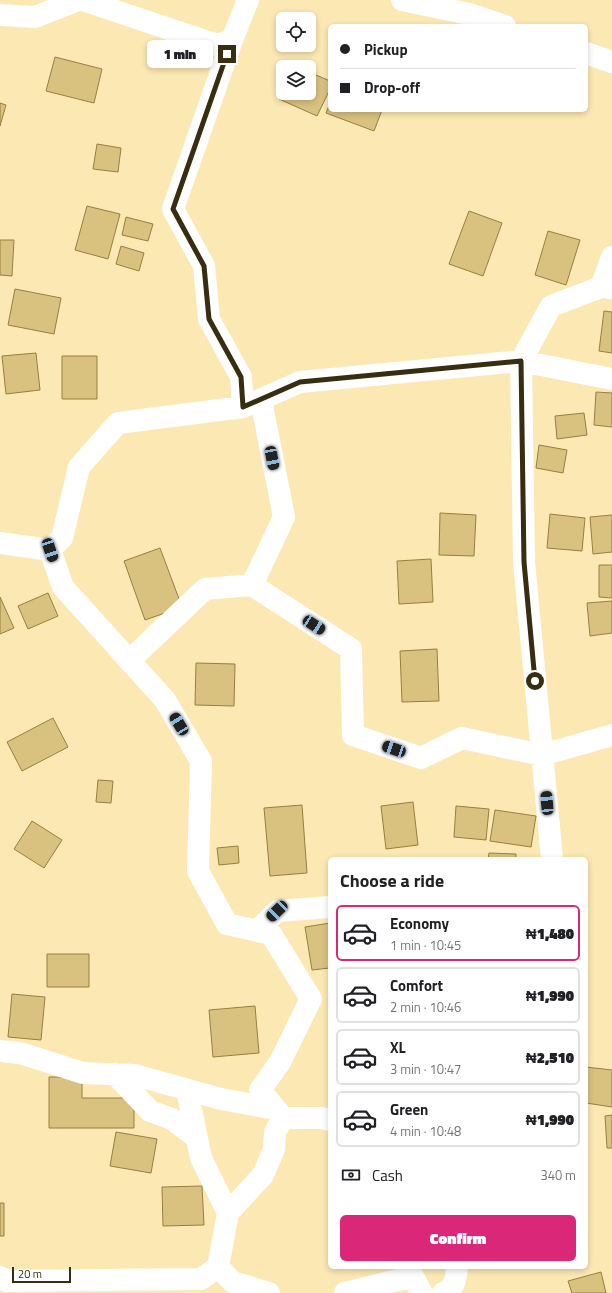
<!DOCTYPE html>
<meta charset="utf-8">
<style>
body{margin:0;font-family:"Titillium Web",sans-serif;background:#f2f2f2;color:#202124;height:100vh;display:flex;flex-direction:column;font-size:15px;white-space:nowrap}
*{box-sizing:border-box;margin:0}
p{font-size:13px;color:#757577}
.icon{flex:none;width:22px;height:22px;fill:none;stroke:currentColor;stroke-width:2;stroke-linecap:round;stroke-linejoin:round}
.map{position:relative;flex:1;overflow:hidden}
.drawer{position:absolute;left:328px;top:857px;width:260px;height:412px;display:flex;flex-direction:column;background:#fff;border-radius:6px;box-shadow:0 2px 6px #0003}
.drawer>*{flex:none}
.banner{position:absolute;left:328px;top:24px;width:260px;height:88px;border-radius:6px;box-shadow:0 2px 6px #0003;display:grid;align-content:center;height:88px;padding:0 12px;background:#fff}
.buttons{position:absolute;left:276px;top:12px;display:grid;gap:8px}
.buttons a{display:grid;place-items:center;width:40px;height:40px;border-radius:6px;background:#fff;box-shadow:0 2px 6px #0003;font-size:20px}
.scale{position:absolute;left:12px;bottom:10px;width:59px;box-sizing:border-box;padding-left:4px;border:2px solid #372d11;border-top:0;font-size:11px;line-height:14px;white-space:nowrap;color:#372d11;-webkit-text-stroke:3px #fff;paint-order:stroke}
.end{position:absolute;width:18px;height:18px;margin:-9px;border:5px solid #372d11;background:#fff;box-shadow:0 0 0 2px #fff}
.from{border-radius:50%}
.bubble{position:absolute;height:28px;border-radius:6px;background:#fff;box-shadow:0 2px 6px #0003;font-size:13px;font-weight:800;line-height:28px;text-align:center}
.car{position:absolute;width:12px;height:24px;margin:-12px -6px;border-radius:5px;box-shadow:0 0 3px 1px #0007;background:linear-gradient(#222 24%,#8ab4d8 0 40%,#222 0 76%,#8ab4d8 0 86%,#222 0)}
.banner b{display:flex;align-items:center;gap:14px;height:38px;font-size:15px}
.banner b+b{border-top:1px solid #e0e0e0}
.banner i{width:10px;height:10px;background:#202124}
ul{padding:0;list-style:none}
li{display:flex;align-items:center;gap:12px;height:56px;margin:0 8px 6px;padding:0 4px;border:2px solid #e0e0e0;border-radius:6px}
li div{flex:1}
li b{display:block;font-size:15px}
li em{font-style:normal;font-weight:800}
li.current{border-color:#db2777}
li>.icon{width:36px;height:36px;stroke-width:1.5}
h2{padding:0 12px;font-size:18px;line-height:48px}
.pay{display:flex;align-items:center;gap:10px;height:44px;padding:0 12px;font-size:15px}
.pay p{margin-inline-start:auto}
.primary-button{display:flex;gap:8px;margin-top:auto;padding:8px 12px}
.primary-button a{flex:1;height:46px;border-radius:6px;background:#db2777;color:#fff;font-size:16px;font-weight:800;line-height:46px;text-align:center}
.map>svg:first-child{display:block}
</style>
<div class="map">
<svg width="612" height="1293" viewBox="0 0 612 1293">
<rect width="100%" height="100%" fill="#fbe8b3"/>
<path fill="#d9c17f" stroke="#97803e" d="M55,57L102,69L94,103L46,91Z
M309,72L330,81V89L317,116L279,99L283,89V93H309Z
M0,103L6,105L0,126Z
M330,103V110H382L374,131L326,113Z
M97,144L121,148L118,172L93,169Z
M87,206L120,214L108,259L75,250Z
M469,211L502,223L483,276L449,264Z
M126,217L153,224L148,241L122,235Z
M548,231L580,240L566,285L535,275Z
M0,240H14L12,276L0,275Z
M121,246L144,253L139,271L116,264Z
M15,289L61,298L54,334L8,325Z
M604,311L612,312V353L599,351Z
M36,353L40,390L6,394L2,356Z
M62,356H97V399H62Z
M596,392L612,393V427L594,425Z
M584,413L587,435L557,439L555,416Z
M539,445L567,450L563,473L536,468Z
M440,513L476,515L474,556L439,555Z
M550,514L585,518L582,551L547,548Z
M612,515V552L593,554L590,517Z
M160,548L182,607L145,620L124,561Z
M431,559L433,602L399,604L397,561Z
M599,565H612V598L599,597Z
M48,593L58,616L28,629L18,606Z
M0,597L14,628L0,634Z
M612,601V633L590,636L587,603Z
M437,649L439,701L402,702L400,651Z
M196,663L235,664L234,706L195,705Z
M53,718L68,747L22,771L7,742Z
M98,780L113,781L111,803L96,802Z
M413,802L418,845L386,849L381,806Z
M302,805L307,873L270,876L264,808Z
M456,806L489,809L486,840L454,837Z
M495,810L536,816L531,847L490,841Z
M32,821L62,840L44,868L14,849Z
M238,846L239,863L219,865L217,848Z
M489,853L516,854V859H488Z
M330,923V968L312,970L305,927Z
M47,954H89V987H47Z
M12,994L45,997L41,1040L8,1037Z
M255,1006L259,1053L213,1057L209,1010Z
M586,1067L612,1070V1107L586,1103Z
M49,1077H82V1098H134V1128H49Z
M612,1115V1148H607L605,1116Z
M116,1132L157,1139L151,1173L110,1166Z
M202,1186L204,1225L163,1226L162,1187Z
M0,1203H4V1236H0Z
M601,1272L606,1293H572L568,1281Z"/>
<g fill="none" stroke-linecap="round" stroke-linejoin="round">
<path stroke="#fff" stroke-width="22" d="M83,0L217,45L232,40
M402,0L469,14L505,26
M0,15L35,17L78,0
M586,53L612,62
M601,287L612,257
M243,407L241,377L209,319L204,266L173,209L232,40L248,0
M0,543L50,550L63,587L165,700L201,761L198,871L227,924L271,934L311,999L280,1062L260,1090L276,1109
M50,550L62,538L79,467L118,423L243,407L300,382L521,361L612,379
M252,585L351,649L353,735L421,758L462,738L542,755L612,735
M129,661L205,589L252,585L284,517L261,400
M552,859L524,562L521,361L551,306L601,287L612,288
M257,931L277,911L330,907
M0,1051L20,1053L83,1073L135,1075L221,1099L276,1109L283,1118L275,1132L274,1149L263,1175L228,1213L201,1158L187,1090
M115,1074L150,1111L172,1119L197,1138
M283,1118H322L330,1120
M228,1213L218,1267L233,1282L269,1293
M412,1275L422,1293
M0,1277L6,1281L201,1279L218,1267
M345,1293L406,1278L412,1275L410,1267
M443,1293C455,1289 456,1278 457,1267"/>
</g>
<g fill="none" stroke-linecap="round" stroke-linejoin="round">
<path stroke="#372d11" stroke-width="5" d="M227,54L173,209L204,266L209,319L241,377L243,407L300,382L521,361L524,562L535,681"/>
</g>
</svg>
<div class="buttons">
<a><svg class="icon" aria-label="locate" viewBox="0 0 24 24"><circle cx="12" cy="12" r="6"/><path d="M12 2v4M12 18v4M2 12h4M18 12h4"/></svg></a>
<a><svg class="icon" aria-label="layers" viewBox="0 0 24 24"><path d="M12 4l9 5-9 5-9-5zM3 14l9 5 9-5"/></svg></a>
</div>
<div class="scale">20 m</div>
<i class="end from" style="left:535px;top:681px"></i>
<i class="end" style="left:227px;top:54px"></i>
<div class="bubble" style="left:147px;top:40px;width:66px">1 min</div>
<i class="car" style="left:272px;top:458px;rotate:169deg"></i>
<i class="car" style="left:50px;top:550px;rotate:161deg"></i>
<i class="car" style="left:314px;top:625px;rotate:123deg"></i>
<i class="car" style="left:179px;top:724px;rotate:329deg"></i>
<i class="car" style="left:394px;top:749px;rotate:289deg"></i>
<i class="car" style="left:547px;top:803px;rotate:355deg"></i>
<i class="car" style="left:277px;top:911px;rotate:226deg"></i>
<div class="banner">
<b><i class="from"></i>Pickup</b>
<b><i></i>Drop-off</b>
</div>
<section class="drawer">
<h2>Choose a ride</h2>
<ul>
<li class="current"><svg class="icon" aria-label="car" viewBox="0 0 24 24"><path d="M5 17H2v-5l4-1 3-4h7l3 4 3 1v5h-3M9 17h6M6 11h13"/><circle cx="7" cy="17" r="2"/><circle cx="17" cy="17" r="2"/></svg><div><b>Economy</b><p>1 min · 10:45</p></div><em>₦1,480</em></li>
<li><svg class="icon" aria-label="car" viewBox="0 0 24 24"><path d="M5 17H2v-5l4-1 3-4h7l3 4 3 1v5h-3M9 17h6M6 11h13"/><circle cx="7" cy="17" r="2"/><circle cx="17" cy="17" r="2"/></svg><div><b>Comfort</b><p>2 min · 10:46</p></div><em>₦1,990</em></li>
<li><svg class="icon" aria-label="car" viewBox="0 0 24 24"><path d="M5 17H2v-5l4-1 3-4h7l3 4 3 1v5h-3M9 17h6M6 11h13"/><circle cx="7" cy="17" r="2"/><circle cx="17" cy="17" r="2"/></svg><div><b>XL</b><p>3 min · 10:47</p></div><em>₦2,510</em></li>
<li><svg class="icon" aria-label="car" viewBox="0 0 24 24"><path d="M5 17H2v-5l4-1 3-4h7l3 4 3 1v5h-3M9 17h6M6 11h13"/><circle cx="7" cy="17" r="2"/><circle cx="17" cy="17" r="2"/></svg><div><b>Green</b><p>4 min · 10:48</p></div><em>₦1,990</em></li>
</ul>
<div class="pay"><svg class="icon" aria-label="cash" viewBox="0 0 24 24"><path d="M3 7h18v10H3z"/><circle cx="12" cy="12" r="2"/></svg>Cash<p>340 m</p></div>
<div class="primary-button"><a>Confirm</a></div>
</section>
</div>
